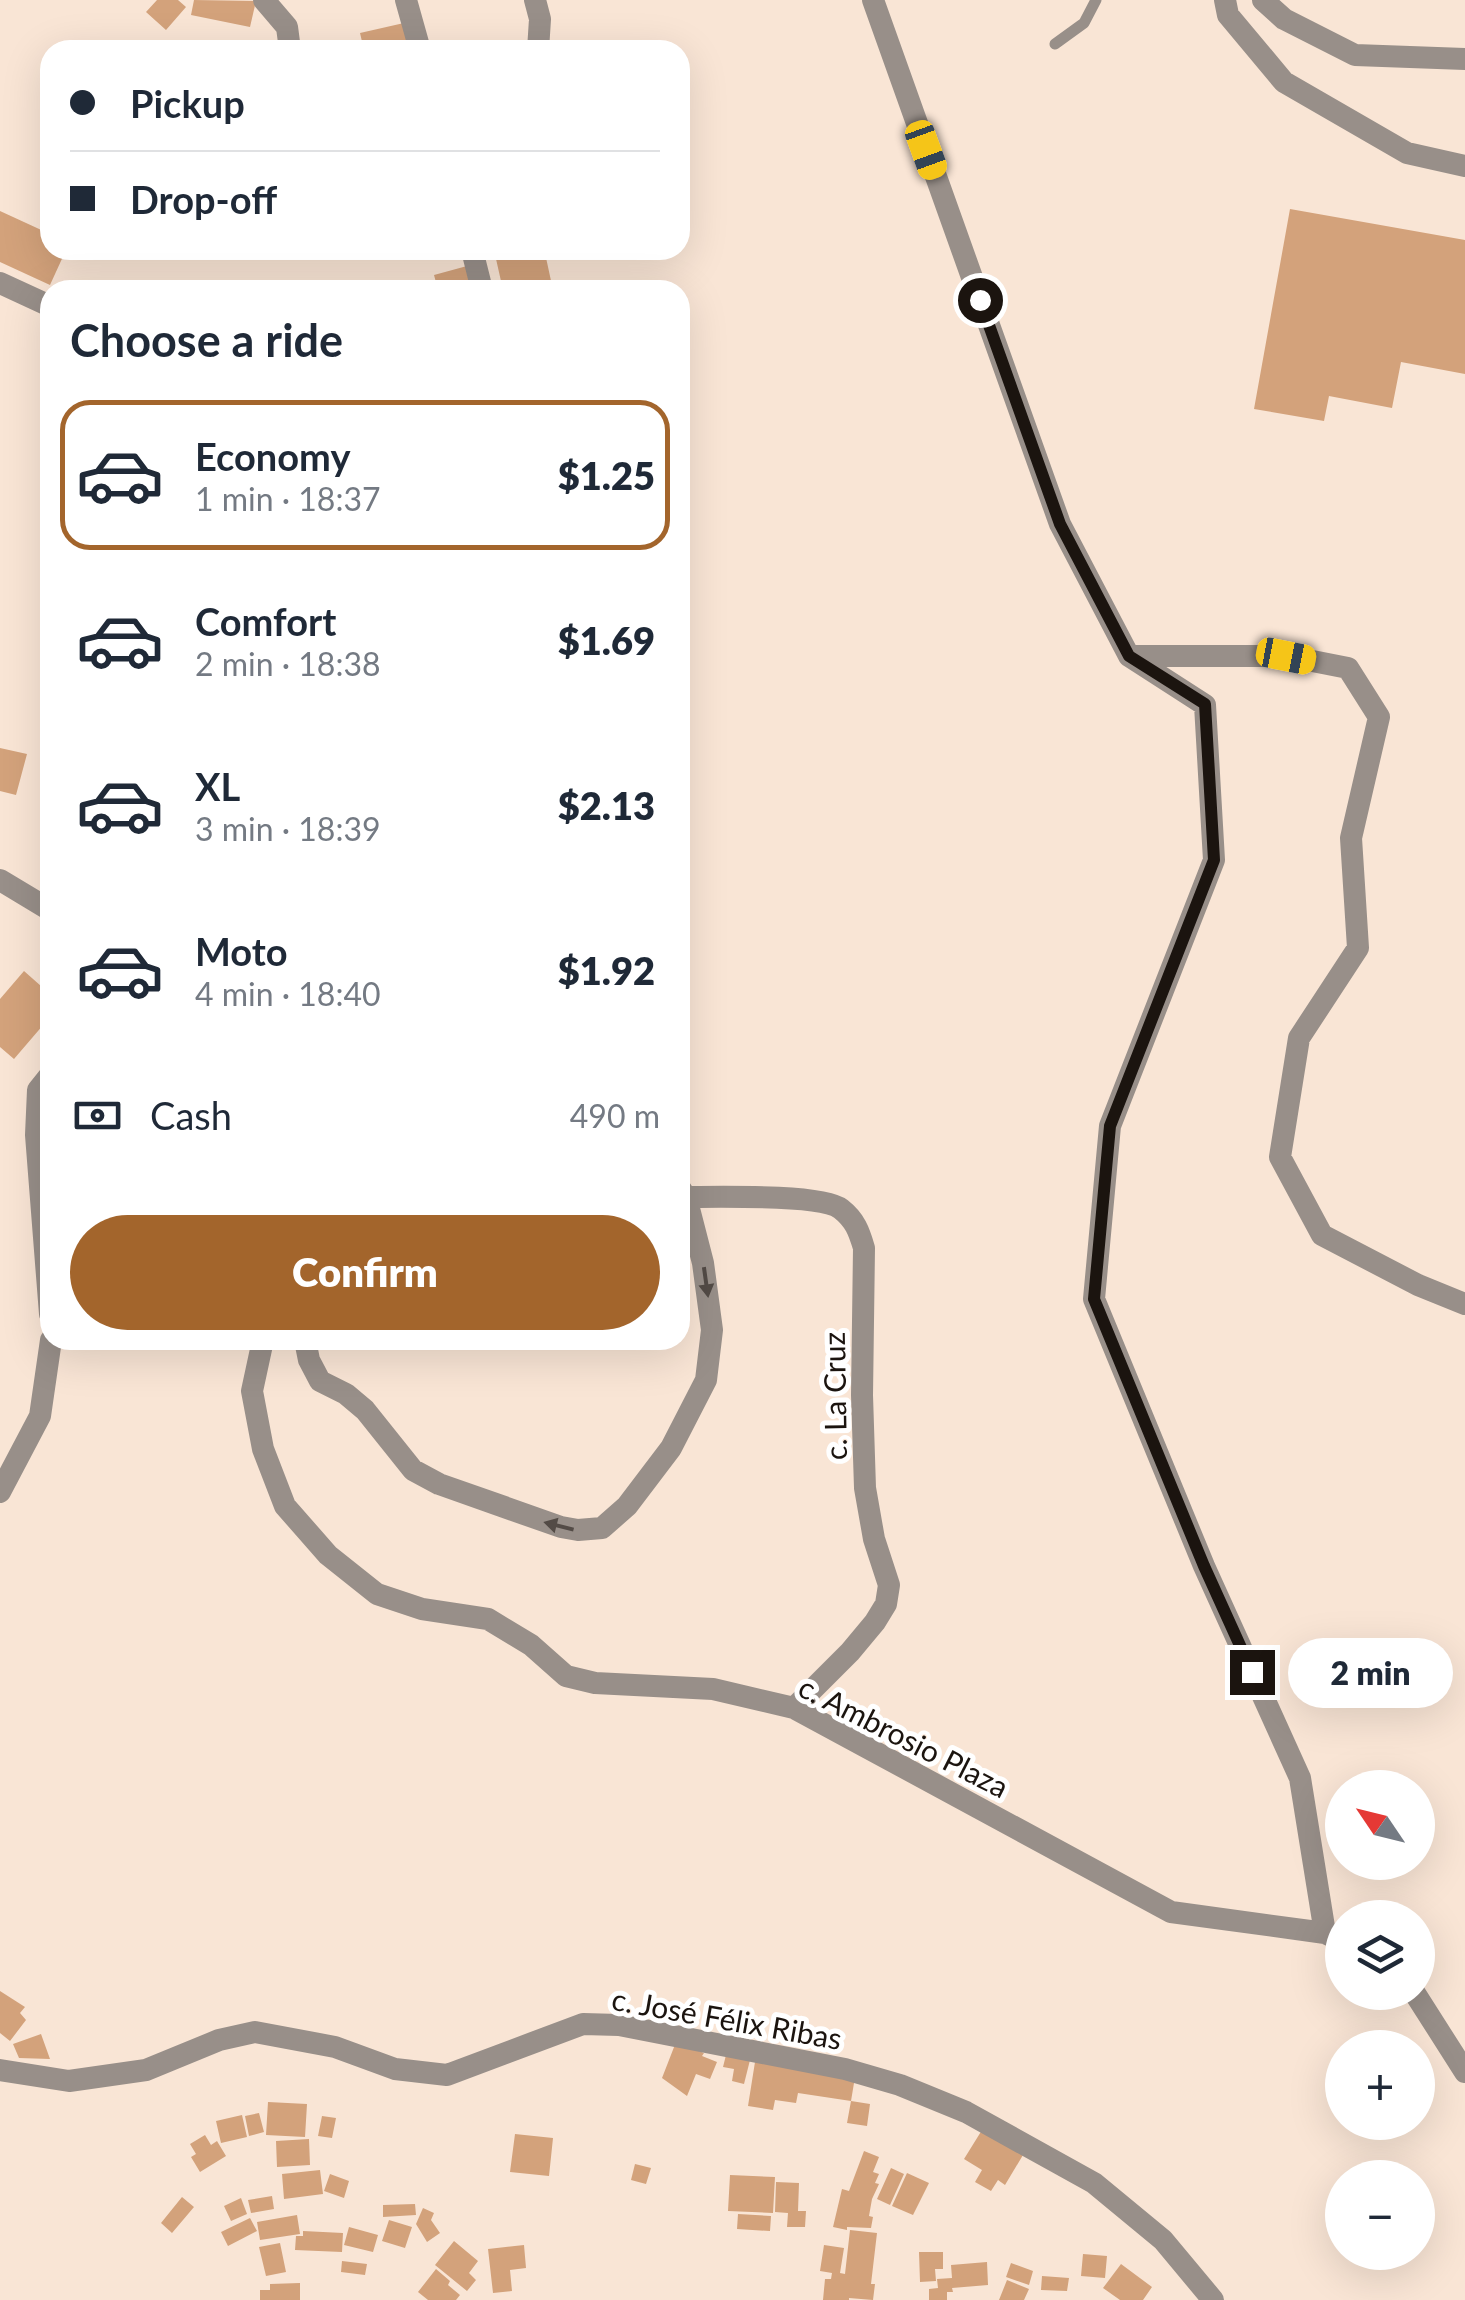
<!DOCTYPE html>
<meta charset="utf-8">
<style>
body{margin:0;font-family:Lato,sans-serif;background:#f6f6f7;color:#1f2937;height:100vh;display:flex;flex-direction:column;font-size:38px;white-space:nowrap}
*{box-sizing:border-box;margin:0}
p{font-size:32px;color:#747a83}
.icon{flex:none;width:55px;height:55px;fill:none;stroke:currentColor;stroke-width:2;stroke-linecap:round;stroke-linejoin:round}
.map{position:relative;flex:1;overflow:hidden}
.drawer{position:absolute;left:40px;top:280px;width:650px;height:1070px;display:flex;flex-direction:column;background:#fff;border-radius:30px;box-shadow:0 10px 40px #0002}
.drawer>*{flex:none}
.guide{position:absolute;left:40px;top:40px;width:650px;height:220px;border-radius:30px;box-shadow:0 10px 40px #0002;display:grid;align-content:center;height:220px;padding:0 30px;background:#fff}
.needle{width:65px;rotate:305deg}
.buttons{position:absolute;left:1325px;top:1770px;display:grid;gap:20px}
.buttons a{display:grid;place-items:center;width:110px;height:110px;border-radius:50%;background:#fff;box-shadow:0 10px 40px #0002;font-size:50px}
.end{position:absolute;width:45px;height:45px;margin:-22px;border:12px solid #1b140f;background:#fff;box-shadow:0 0 0 5px #fff}
.from{border-radius:50%}
.bubble{position:absolute;height:70px;border-radius:35px;background:#fff;box-shadow:0 10px 40px #0002;font-size:32px;font-weight:800;line-height:70px;text-align:center}
.car{position:absolute;width:30px;height:60px;margin:-30px -15px;border-radius:12px;box-shadow:0 0 8px 2px #0007;background:linear-gradient(#f5c518 24%,#345 0 40%,#f5c518 0 76%,#345 0 86%,#f5c518 0)}
.guide b{display:flex;align-items:center;gap:35px;height:95px;font-size:38px}
.guide b+b{border-top:2px solid #e0e1e3}
.guide i{width:25px;height:25px;background:#1f2937}
ul{padding:0;list-style:none}
li{display:flex;align-items:center;gap:30px;height:150px;margin:0 20px 15px;padding:0 10px;border:5px solid transparent;border-radius:30px}
li div{flex:1}
li b{display:block;font-size:38px}
li em{font-style:normal;font-weight:800}
li.selected{border-color:#a3652c}
li>.icon{width:90px;height:90px;stroke-width:1.5}
h2{padding:0 30px;font-size:45px;line-height:120px}
.pay{display:flex;align-items:center;gap:25px;height:110px;padding:0 30px;font-size:38px}
.pay p{margin-inline-start:auto}
.action{display:flex;gap:20px;margin-top:auto;padding:20px 30px}
.action a{flex:1;height:115px;border-radius:60px;background:#a3652c;color:#fff;font-size:40px;font-weight:800;line-height:115px;text-align:center}
.map>svg:first-child{display:block}
</style>
<div class="map">
<svg width="1465" height="2300" viewBox="0 0 1465 2300">
<rect width="100%" height="100%" fill="#f9e5d5"/>
<path fill="#d3a27b" d="M157,0H178L186,7L166,30L146,12Z
M194,0L256,1L250,27L191,15Z
M404,23L409,46L401,50H364L360,33Z
M1290,209L1465,240V374L1401,362L1392,408L1329,396L1324,421L1254,409Z
M0,211L50,234V250H66L50,285L0,262Z
M494,250H528L529,257L545,253L553,290H503Z
M467,266L473,290H438L434,275Z
M0,748L27,754L16,795L0,791Z
M24,971L50,994V1017L14,1059L0,1047V999Z
M0,1991L25,2007L20,2013L26,2020L10,2041L0,2033Z
M41,2034L50,2059L19,2058L13,2044Z
M676,2042L704,2053L702,2056L717,2062L710,2079L696,2074L687,2096L662,2078Z
M726,2055L750,2060L744,2084L732,2081L734,2069L723,2067Z
M755,2062L855,2077L851,2101L870,2104L867,2126L847,2123L851,2101L798,2093L796,2103L775,2100L773,2110L748,2106Z
M268,2102L307,2104L305,2137L266,2135Z
M259,2113L264,2132L249,2136L245,2116Z
M242,2115L247,2137L221,2143L216,2121Z
M322,2116L336,2118L332,2138L318,2136Z
M982,2130L1023,2155L1005,2185L998,2180L991,2191L975,2182L982,2170L964,2159Z
M515,2134L553,2138L549,2176L510,2172Z
M205,2135L211,2145L217,2141L226,2156L200,2172L191,2157L196,2154L190,2144Z
M309,2139L310,2165L277,2167L276,2141Z
M864,2151L879,2157L873,2172L879,2174L875,2183L879,2184L872,2199L869,2216L873,2217L871,2228L847,2227V2230L833,2227L842,2189L849,2191Z
M635,2164L651,2168L646,2184L631,2180Z
M891,2168L904,2174L890,2205L877,2199Z
M320,2170L323,2194L284,2199L282,2174Z
M907,2173L929,2183L913,2215L892,2206Z
M330,2174L349,2181L344,2198L324,2191Z
M730,2175L775,2177L773,2213L728,2211Z
M776,2182L799,2183L798,2211H806L805,2227H787L788,2213L775,2212Z
M272,2196L274,2209L251,2213L248,2200Z
M182,2197L194,2207L172,2233L161,2223Z
M241,2198L247,2214L231,2221L224,2206Z
M415,2204L416,2215L383,2217V2205Z
M423,2208L434,2213L431,2220L440,2233L427,2242L416,2224Z
M738,2214L771,2216L770,2231L737,2229Z
M297,2215L300,2234L260,2240L257,2222Z
M250,2218L257,2231L228,2246L221,2232Z
M389,2220L412,2227L405,2248L382,2241Z
M349,2227L378,2235L373,2252L344,2245Z
M850,2230L877,2233L871,2284H875L873,2300L849,2298V2300H823L825,2279H831L832,2273L820,2271L824,2245L844,2248L840,2273L845,2274Z
M303,2231L343,2233L342,2252L295,2250L296,2236H303Z
M454,2241L478,2261L469,2273L476,2280L467,2291L435,2265Z
M280,2243L286,2272L266,2276L259,2247Z
M524,2245L526,2268L510,2270L512,2291L493,2293L488,2249Z
M919,2252H943V2269H935L936,2281L920,2282Z
M1083,2254L1107,2256L1105,2278L1081,2276Z
M342,2261L367,2264L365,2275L341,2272Z
M987,2262L988,2285L952,2288L953,2292H947V2300H929V2289L938,2288L937,2279L952,2278L951,2265Z
M1011,2263L1033,2271L1029,2285L1006,2277Z
M1121,2264L1152,2287L1143,2300H1120L1103,2288Z
M436,2269L450,2281L448,2285L460,2295L456,2300H428L418,2292Z
M1042,2276L1069,2278L1067,2291L1041,2290Z
M1007,2280L1029,2289L1024,2300H999Z
M300,2283V2300H260V2290H270V2284Z"/>
<g fill="none" stroke-linecap="round" stroke-linejoin="round">
<path stroke="#988f89" stroke-width="11" d="M1055,44L1084,23L1096,0"/>
<path stroke="#988f89" stroke-width="22" d="M264,0L287,27L290,50
M406,0L420,50
M535,0L540,19L538,50
M873,0L1060,524L1129,656L1205,705L1214,860L1110,1126L1094,1299L1204,1566L1300,1778L1325,1933
M1225,0L1228,15L1284,82L1407,153L1465,166
M1263,0L1284,19L1355,55L1465,59
M472,250L482,290
M0,283L50,306
M1129,656H1287L1348,668L1379,717L1351,838L1358,948L1299,1038L1280,1157L1322,1235L1418,1285L1465,1304
M0,880L50,910
M50,1075L38,1090L36,1135L50,1314
M686,1197C715,1197 822,1194 841,1209C855,1220 859,1231 864,1248L862,1395L865,1488L874,1539L889,1585L886,1604L875,1622L850,1652L794,1708
M263,1340L252,1391L263,1449L285,1506L328,1555L377,1594L422,1609L488,1619L531,1645L566,1676L595,1683L713,1689L794,1708L1171,1912L1325,1933L1342,1941
M305,1340L309,1360L320,1381L346,1394L365,1410L413,1470L439,1484L561,1527L578,1530L602,1528L627,1506L671,1448L706,1380L712,1330L703,1263L686,1197L680,1188
M0,1492L40,1416L51,1340
M1414,1992L1465,2072
M0,2070L69,2081L146,2070L219,2040L255,2032L335,2047L395,2069L447,2075L583,2024L619,2025L845,2069L900,2085L966,2112L1094,2183L1163,2240L1213,2300"/>
</g>
<defs><path id="oneway-solid" d="M-6-.8H1V-3.2L6.5 0L1 3.2V.8H-6Z" transform="scale(2.5)"/></defs>
<g fill="#534b46">
<use href="#oneway-solid" transform="translate(706 1282) rotate(82)"/>
<use href="#oneway-solid" transform="translate(559 1526) rotate(-166)"/>
</g>
<g fill="none" stroke-linecap="round" stroke-linejoin="round">
<path stroke="#1b140f" stroke-width="12" d="M980,300L1060,524L1129,656L1205,704L1214,860L1110,1126L1094,1299L1204,1566L1252,1672"/>
</g>
<g text-anchor="middle" dominant-baseline="central" stroke-width="10" stroke-linejoin="round" paint-order="stroke">
<g font-size="30" fill="#1b140f" stroke="#fff">
<text transform="translate(834 1396) rotate(-91)">c. La Cruz</text>
<text transform="translate(904 1736) rotate(27)">c. Ambrosio Plaza</text>
<text transform="translate(727 2018) rotate(10)">c. José Félix Ribas</text>
</g>
</g>
</svg>
<div class="buttons">
<a><svg class="needle" viewBox="-14 -14 28 28"><path d="M0-13l5 13h-10z" fill="#e53935"/><path d="M0 13l5-13h-10z" fill="#747a83"/></svg></a>
<a><svg class="icon" aria-label="layers" viewBox="0 0 24 24"><path d="M12 4l9 5-9 5-9-5zM3 14l9 5 9-5"/></svg></a>
<a>+</a>
<a>−</a>
</div>
<i class="end from" style="left:980px;top:300px"></i>
<i class="end" style="left:1252px;top:1672px"></i>
<div class="bubble" style="left:1288px;top:1638px;width:165px">2 min</div>
<i class="car" style="left:926px;top:150px;rotate:160deg"></i>
<i class="car" style="left:1286px;top:656px;rotate:101deg"></i>
<div class="guide">
<b><i class="from"></i>Pickup</b>
<b><i></i>Drop-off</b>
</div>
<section class="drawer">
<h2>Choose a ride</h2>
<ul>
<li class="selected"><svg class="icon" aria-label="car" viewBox="0 0 24 24"><path d="M5 17H2v-5l4-1 3-4h7l3 4 3 1v5h-3M9 17h6M6 11h13"/><circle cx="7" cy="17" r="2"/><circle cx="17" cy="17" r="2"/></svg><div><b>Economy</b><p>1 min · 18:37</p></div><em>$1.25</em></li>
<li><svg class="icon" aria-label="car" viewBox="0 0 24 24"><path d="M5 17H2v-5l4-1 3-4h7l3 4 3 1v5h-3M9 17h6M6 11h13"/><circle cx="7" cy="17" r="2"/><circle cx="17" cy="17" r="2"/></svg><div><b>Comfort</b><p>2 min · 18:38</p></div><em>$1.69</em></li>
<li><svg class="icon" aria-label="car" viewBox="0 0 24 24"><path d="M5 17H2v-5l4-1 3-4h7l3 4 3 1v5h-3M9 17h6M6 11h13"/><circle cx="7" cy="17" r="2"/><circle cx="17" cy="17" r="2"/></svg><div><b>XL</b><p>3 min · 18:39</p></div><em>$2.13</em></li>
<li><svg class="icon" aria-label="car" viewBox="0 0 24 24"><path d="M5 17H2v-5l4-1 3-4h7l3 4 3 1v5h-3M9 17h6M6 11h13"/><circle cx="7" cy="17" r="2"/><circle cx="17" cy="17" r="2"/></svg><div><b>Moto</b><p>4 min · 18:40</p></div><em>$1.92</em></li>
</ul>
<div class="pay"><svg class="icon" aria-label="cash" viewBox="0 0 24 24"><path d="M3 7h18v10H3z"/><circle cx="12" cy="12" r="2"/></svg>Cash<p>490 m</p></div>
<div class="action"><a>Confirm</a></div>
</section>
</div>
